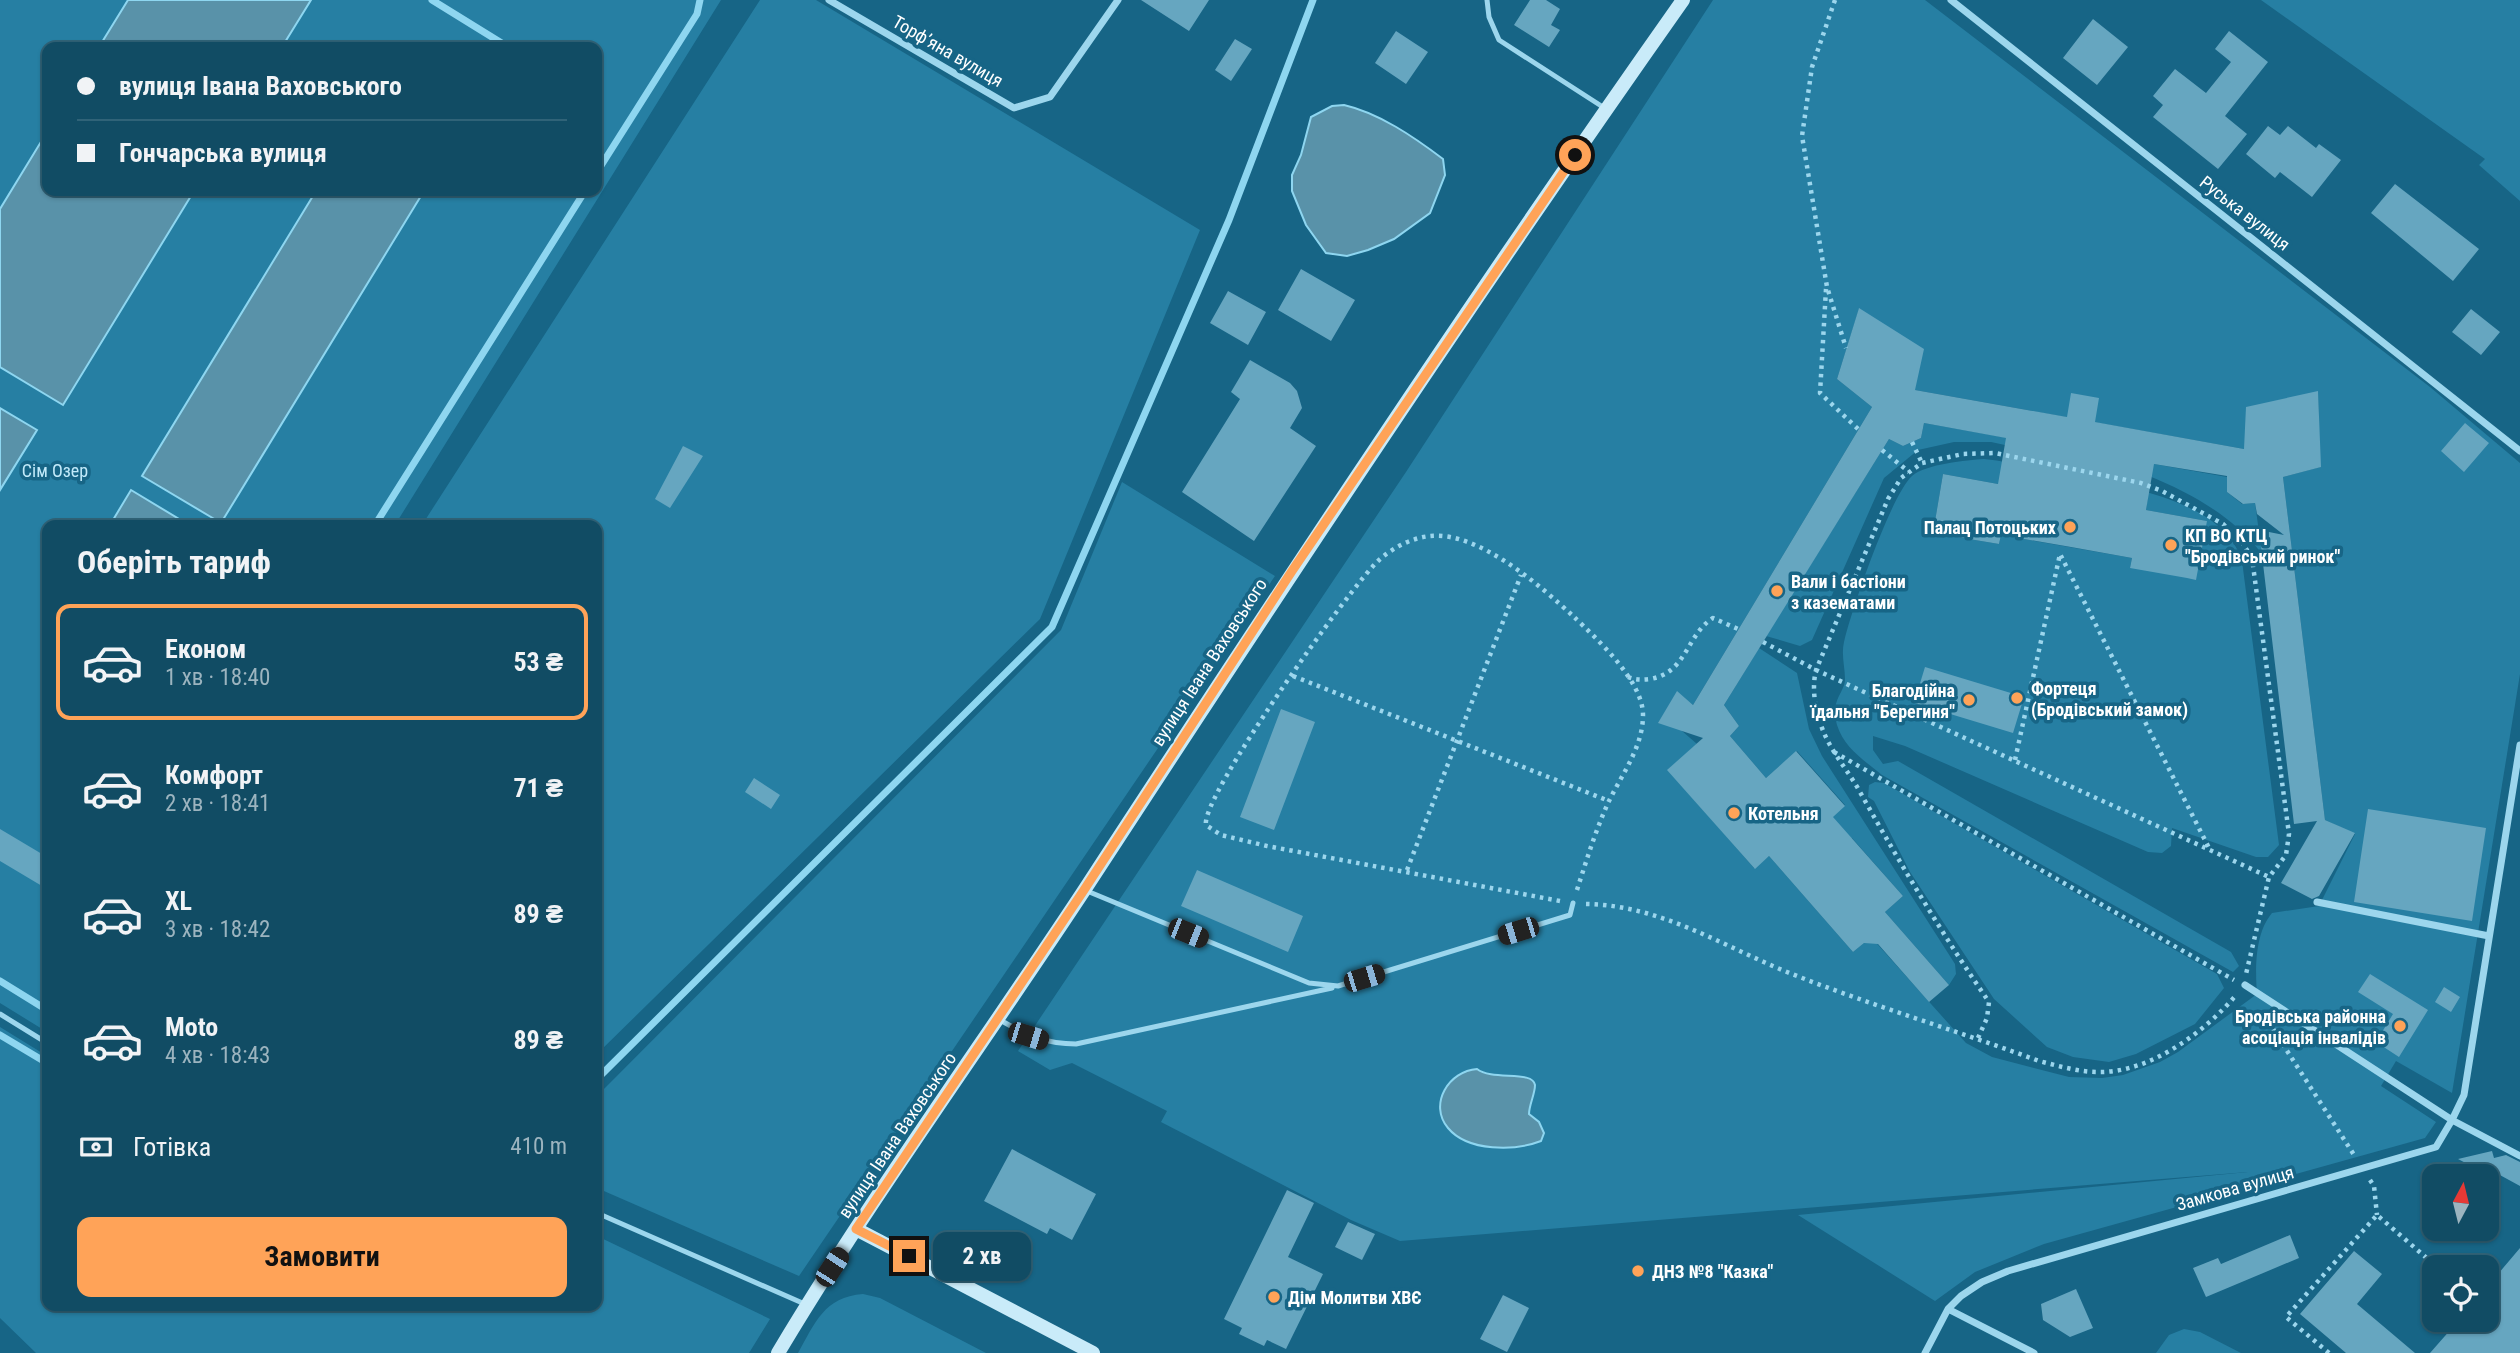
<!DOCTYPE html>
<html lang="uk">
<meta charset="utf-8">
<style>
body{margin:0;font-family:"Roboto Condensed",sans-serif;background:#1a536a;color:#f1f3f6;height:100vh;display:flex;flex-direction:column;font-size:26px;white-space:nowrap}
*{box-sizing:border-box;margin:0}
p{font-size:23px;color:#9cb4bf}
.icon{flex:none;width:38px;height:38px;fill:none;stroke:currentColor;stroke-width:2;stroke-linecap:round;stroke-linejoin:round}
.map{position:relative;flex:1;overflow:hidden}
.drawer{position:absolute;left:42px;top:520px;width:560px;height:791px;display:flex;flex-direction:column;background:#114c64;border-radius:14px;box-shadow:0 2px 5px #0004,0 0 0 2px #306378}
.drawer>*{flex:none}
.guide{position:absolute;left:42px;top:42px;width:560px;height:154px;border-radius:14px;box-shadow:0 2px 5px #0004,0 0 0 2px #306378;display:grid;align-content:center;height:154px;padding:0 35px;background:#114c64}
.needle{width:46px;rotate:7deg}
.buttons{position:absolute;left:2422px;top:1164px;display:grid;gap:14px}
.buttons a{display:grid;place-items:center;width:77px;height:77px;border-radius:14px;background:#114c64;box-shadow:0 2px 5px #0004,0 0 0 2px #306378;font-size:35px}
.end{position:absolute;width:32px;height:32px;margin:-16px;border:9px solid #ffa358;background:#111;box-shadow:0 0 0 4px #111}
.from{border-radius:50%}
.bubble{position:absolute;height:49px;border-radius:14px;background:#114c64;box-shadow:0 2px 5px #0004,0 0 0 2px #306378;font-size:23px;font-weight:700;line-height:49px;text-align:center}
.car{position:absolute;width:21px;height:42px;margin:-21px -10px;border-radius:9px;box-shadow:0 0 5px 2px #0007;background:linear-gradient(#222 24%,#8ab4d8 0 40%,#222 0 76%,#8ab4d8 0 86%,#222 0)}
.guide b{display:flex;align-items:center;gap:24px;height:66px;font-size:26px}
.guide b+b{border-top:2px solid #306378}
.guide i{width:18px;height:18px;background:#f1f3f6}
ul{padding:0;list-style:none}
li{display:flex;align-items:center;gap:21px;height:116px;margin:0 14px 10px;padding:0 21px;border:4px solid transparent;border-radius:14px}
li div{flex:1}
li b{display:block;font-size:26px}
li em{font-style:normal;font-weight:700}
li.selected{border-color:#ffa358}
li>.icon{width:63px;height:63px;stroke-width:1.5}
h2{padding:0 35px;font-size:32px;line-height:84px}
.pay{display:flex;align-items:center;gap:18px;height:77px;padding:0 35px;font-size:26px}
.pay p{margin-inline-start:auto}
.primary-button{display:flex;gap:14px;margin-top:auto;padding:14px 35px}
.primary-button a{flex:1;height:80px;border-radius:14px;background:#ffa358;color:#111;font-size:28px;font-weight:700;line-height:80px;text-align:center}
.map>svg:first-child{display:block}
</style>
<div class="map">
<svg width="2520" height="1353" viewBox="0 0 2520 1353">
<rect width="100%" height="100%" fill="#176586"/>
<path fill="#267fa3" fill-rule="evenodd" d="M0,0H721L395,525H47V1032L0,1003ZM47,47H597V191H47Z
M760,0H816L1200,230L1040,619L597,1054V525H422Z
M1713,0H1925L2430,387L2520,463V674L2452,1093L2396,1061L2381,1086L2436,1122L2425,1138L2044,1244L1975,1272L1935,1301L1798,1215L2248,1172L1400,1241L1351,1220L1161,1122L1167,1111L1072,1063L1050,1070L1018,1051L1406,472ZM1859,309L1915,390L2244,449L2318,392L2320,467L2283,477L2325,820L2355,834L2319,906L2272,913C2255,933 2255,968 2257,994L2178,1052L2160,1062L2123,1075L2102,1078L2069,1077L1992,1057L1966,1043L1871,937L1853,952L1769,856L1754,868L1668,770L1697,744L1682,731L1677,692L1693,705L1872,407L1837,379Z
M2261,0H2520V201L2479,165L2485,159Z
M1924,423L2227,477V492L2242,504L2255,503L2262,554C2234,517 2191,493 2149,476L1991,442H1954L1918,450L1884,478L1812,640L1800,646L1766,636L1889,439L1903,446L1921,438Z
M1984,459C2013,462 2041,470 2070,475C2123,486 2224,500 2242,561L2279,845L2268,857H2256L2172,828L2171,846L2162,853L2148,852L1905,746L1873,736V750L1883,764L1898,761L2231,952L2239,966L2233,972L1882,775C1865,761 1844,748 1837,725C1830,699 1845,693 1845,679C1845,667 1841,655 1844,642C1851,611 1891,495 1912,476C1926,464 1967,460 1984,459ZM1943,474L1998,484L2148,496L2146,510L2207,521L2130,568L2132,558L2001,535L1999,544L1933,533Z
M1122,482L1275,576L799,1276L597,1188V1096L1061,630Z
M1759,648L1797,673L1809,729L1822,756L1955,964L1956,974L1949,985L1885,912L1903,896L1852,838L1834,855L1815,833L1845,805L1797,751L1766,778L1730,736L1739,726L1724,705Z
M1875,782L1884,783L2217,974L2224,988L2195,1024L2136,1054L2109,1062L2073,1057L2047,1047L1994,999L1910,872L1874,801L1868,797L1869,785Z
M0,1027L47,1056V1306H597V1236L770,1319L749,1353H36L0,1318Z
M863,1294L880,1298L986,1353H798C815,1323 824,1297 863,1294Z
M2184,1329L2200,1332L2241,1353H2156L2169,1335Z"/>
<path fill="#5992a9" stroke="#8ed6f0" stroke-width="2" d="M128,0H311L282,47H99Z
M1344,105C1379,113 1414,137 1443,159L1445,175L1430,213L1394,239L1368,250L1347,256L1326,253L1306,225L1292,191V175L1301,155L1311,117L1332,106Z
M47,132V191H194L63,405L0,367V209Z
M316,191H424L221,523L142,476Z
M0,408L37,430L0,490Z
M131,490L189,525H110Z
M1477,1069C1492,1081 1533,1070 1535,1085C1535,1094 1529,1105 1529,1114L1539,1122L1544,1133L1541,1141C1515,1151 1468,1152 1448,1128C1428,1104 1449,1071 1477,1069Z"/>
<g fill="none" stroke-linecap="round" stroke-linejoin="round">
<path stroke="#8ed6f0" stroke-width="7" d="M432,0L508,47
M597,172L697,14L700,0
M375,525L585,191
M0,981L47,1010
M0,1035L47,1063
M597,1079L1052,627L1229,220L1313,0"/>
</g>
<path fill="#66a6c0" d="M1141,0H1209L1189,31Z
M1530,0H1546L1560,9L1551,25L1560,30L1549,47L1514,25Z
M2093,19L2128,47L2097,85L2063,58Z
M1396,31L1428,52L1406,84L1375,63Z
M2229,31L2268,62L2225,116L2247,134L2218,169L2153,117L2163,105L2153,96L2175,69L2206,93L2231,62L2215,49Z
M1235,39L1252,49L1231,81L1215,70Z
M2268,126L2280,135L2288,126L2316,148L2319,144L2341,160L2312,197L2280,172L2275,178L2246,154Z
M2395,184L2479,249L2453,281L2371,213Z
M1301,269L1355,300L1331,341L1278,310Z
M1228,291L1266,312L1248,345L1210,323Z
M1859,308L1924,349L1915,390L2067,417L2071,393L2099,398L2095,422L2244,449L2246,407L2318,391L2321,467L2283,477L2325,820L2355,833L2319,896L2312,899L2281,883L2317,821L2294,824L2259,530L2284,535L2257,514L2255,503L2243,504L2227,492V476L2154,464L2146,510L2207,521L2196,580L2187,578L2130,568L2132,558L2071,547L2001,535L1999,544L1933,533L1943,474L1998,484L2006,438L1924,423L1921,438L1903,446L1889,439L1724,705L1739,726L1730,736L1766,778L1796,751L1845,806L1833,817L1903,896L1885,912L1949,985L1929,1002L1878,944L1864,943L1853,952L1769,856L1755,869L1667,770L1703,738L1658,723L1677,691L1693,705L1872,407L1837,379Z
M2471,309L2500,332L2481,355L2452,332Z
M1250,360L1290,383L1297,391L1302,408L1290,428L1316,446L1254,541L1182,492L1240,399L1231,392Z
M2465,423L2489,443L2464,472L2441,451Z
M683,446L703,456L670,508L655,499Z
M1925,667L2024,697L2013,733L1914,703Z
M1281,709L1315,722L1274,830L1240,817Z
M754,778L780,795L771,809L745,792Z
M2368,809L2486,828L2472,921L2354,902Z
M0,829L47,857V889L0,861Z
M1197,870L1303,916L1288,952L1181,906Z
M2370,974L2428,1010L2399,1057L2376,1042L2393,1014L2358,992Z
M2444,987L2460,997L2451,1012L2435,1002Z
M1012,1149L1096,1194L1072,1240L1050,1228L1047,1234L984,1201Z
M2492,1151L2494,1158L2506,1155L2520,1162V1186L2498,1174L2500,1181L2458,1159Z
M1287,1190L1314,1203L1288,1257L1323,1274L1286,1349L1267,1340L1264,1346L1239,1334L1242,1328L1224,1319Z
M1348,1222L1375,1234L1362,1260L1335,1247Z
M2290,1235L2299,1258L2206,1297L2193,1268L2218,1258L2221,1264Z
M2520,1248V1353H2430L2459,1320H2487V1287Z
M2354,1251L2382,1274L2357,1304L2415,1353H2346L2300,1314Z
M2076,1289L2093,1328L2070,1337L2043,1320L2041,1304Z
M1503,1295L1529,1308L1507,1352L1480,1339Z"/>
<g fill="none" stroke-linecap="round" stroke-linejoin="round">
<path stroke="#9cd6ed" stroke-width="4.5" stroke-dasharray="3.5 5" stroke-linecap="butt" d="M1835,0L1812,67L1802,136L1827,287L1846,348
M1826,289L1820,393L1858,429
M1912,442L1922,463
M1882,450L1909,472
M1763,642L1816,670L2269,877
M1293,676L1609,801
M1628,677C1635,680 1642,680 1650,679C1687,673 1686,635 1713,618L1738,629
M1834,752L2234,980
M2015,760L2060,554L2209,848
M1407,870L1521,575
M1560,901L1267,846L1221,835L1206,825C1200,798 1350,587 1378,561C1392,548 1411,538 1430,536C1478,531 1541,586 1574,617C1597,639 1643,681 1643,715C1643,747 1622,774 1608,803C1595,832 1586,862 1576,893
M1586,904C1661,905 1724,947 1792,974C1873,1006 1958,1031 2039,1061C2059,1066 2078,1072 2098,1072C2150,1073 2205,1032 2237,994
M2264,1015L2356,1158
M1978,1038L1987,1018L1989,1002C1942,934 1901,865 1860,792C1849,772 1833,754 1824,733C1816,714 1811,691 1816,670L1888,499L1901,478L1922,463L1963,454L1995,453L2141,483L2162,491L2223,524L2241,541L2252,558L2289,834L2286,855L2269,877L2246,974
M2370,1180L2374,1186L2377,1215
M2329,1353L2286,1317L2377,1215L2437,1267"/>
<path stroke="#9cd6ed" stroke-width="5" d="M1487,0L1489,17L1499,40L1606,109
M1087,891L1309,983L1338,986L1570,915L1573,903
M0,1014L47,1043
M1000,1020C1026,1035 1046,1044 1076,1044L1332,988
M597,1213L807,1305"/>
<path stroke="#9cd6ed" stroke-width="7" d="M829,0L1014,108L1050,97L1118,0
M1951,0L2520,451
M2317,902L2489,936
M2245,985L2452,1120L2464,1095L2520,745
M1948,1309L2034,1353
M1925,1353L1948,1309L1961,1296L1982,1282L2008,1271L2436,1147L2452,1120L2520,1156"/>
<path stroke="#c9ebf9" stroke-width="14" d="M856,1229L1093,1353
M778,1353C873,1194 983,1044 1085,889C1280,590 1477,292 1683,0"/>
</g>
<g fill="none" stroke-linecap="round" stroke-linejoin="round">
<path stroke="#ffa358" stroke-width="9" d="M909,1256L856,1229L1084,890L1292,571L1575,155"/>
</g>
<g fill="#ffa358" stroke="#176586" stroke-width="2.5">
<circle cx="2070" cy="527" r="7"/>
<circle cx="2171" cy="545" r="7"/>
<circle cx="1777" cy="591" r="7"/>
<circle cx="2017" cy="698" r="7"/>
<circle cx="1969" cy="700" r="7"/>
<circle cx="1734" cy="813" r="7"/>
<circle cx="2400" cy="1026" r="7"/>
<circle cx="1638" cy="1271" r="7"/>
<circle cx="1274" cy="1297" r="7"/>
</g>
<g text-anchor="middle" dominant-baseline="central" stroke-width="7" stroke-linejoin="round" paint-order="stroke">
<g font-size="18" fill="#fff" stroke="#176586">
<text transform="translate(948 51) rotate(30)">Торфʼяна вулиця</text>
<text transform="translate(2245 213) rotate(38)">Руська вулиця</text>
<text transform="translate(1209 662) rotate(-57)">вулиця Івана Ваховського</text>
<text transform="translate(897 1135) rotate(-56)">вулиця Івана Ваховського</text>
<text transform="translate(2235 1188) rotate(-16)">Замкова вулиця</text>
</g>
<g font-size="18" fill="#c2eafa" stroke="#176586">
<text x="55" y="470">Сім Озер</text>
</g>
<g font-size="18" font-weight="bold" fill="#fff" stroke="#176586" text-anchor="start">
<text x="2056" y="527" text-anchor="end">Палац Потоцьких</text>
<text x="2185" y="535">КП ВО КТЦ<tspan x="2185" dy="21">"Бродівський ринок"</tspan></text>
<text x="1791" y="581">Вали і бастіони<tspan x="1791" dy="21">з казематами</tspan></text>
<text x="2031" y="688">Фортеця<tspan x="2031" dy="21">(Бродівський замок)</tspan></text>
<text x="1955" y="690" text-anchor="end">Благодійна<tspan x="1955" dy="21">їдальня "Берегиня"</tspan></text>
<text x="1748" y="813">Котельня</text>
<text x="2386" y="1016" text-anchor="end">Бродівська районна<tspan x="2386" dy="21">асоціація інвалідів</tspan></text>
<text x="1652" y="1271">ДНЗ №8 "Казка"</text>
<text x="1288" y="1297">Дім Молитви ХВЄ</text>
</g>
</g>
</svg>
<div class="buttons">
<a><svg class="needle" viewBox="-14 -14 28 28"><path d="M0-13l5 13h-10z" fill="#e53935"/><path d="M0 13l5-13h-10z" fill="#9cb4bf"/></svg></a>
<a><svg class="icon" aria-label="locate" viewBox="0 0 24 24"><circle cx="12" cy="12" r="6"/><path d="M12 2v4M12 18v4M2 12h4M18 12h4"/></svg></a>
</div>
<i class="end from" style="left:1575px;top:155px"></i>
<i class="end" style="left:909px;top:1256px"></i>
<div class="bubble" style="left:933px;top:1232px;width:98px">2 хв</div>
<i class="car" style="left:1518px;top:931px;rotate:253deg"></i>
<i class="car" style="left:1188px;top:933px;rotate:112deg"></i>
<i class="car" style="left:1364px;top:978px;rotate:73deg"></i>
<i class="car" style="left:1028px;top:1036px;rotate:107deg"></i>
<i class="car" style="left:832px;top:1267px;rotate:33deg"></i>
<div class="guide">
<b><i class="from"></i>вулиця Івана Ваховського</b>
<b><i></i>Гончарська вулиця</b>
</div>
<section class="drawer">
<h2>Оберіть тариф</h2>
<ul>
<li class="selected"><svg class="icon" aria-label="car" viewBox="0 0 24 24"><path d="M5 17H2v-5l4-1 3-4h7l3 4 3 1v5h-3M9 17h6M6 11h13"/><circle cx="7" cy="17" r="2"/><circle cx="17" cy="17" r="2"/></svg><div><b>Економ</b><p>1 хв · 18:40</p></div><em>53 ₴</em></li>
<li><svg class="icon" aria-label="car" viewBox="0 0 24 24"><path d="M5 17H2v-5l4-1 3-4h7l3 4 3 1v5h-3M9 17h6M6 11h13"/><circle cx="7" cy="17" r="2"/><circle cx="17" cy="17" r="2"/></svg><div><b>Комфорт</b><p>2 хв · 18:41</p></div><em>71 ₴</em></li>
<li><svg class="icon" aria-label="car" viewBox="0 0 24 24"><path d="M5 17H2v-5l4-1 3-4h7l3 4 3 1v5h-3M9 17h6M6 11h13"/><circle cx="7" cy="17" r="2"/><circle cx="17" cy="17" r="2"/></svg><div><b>XL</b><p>3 хв · 18:42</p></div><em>89 ₴</em></li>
<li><svg class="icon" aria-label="car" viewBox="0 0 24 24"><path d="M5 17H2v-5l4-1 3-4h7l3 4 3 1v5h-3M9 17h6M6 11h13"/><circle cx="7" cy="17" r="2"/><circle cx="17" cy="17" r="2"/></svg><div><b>Moto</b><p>4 хв · 18:43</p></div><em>89 ₴</em></li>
</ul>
<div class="pay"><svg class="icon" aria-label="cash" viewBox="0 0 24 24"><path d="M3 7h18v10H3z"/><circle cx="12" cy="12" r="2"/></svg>Готівка<p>410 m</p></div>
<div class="primary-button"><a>Замовити</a></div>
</section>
</div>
